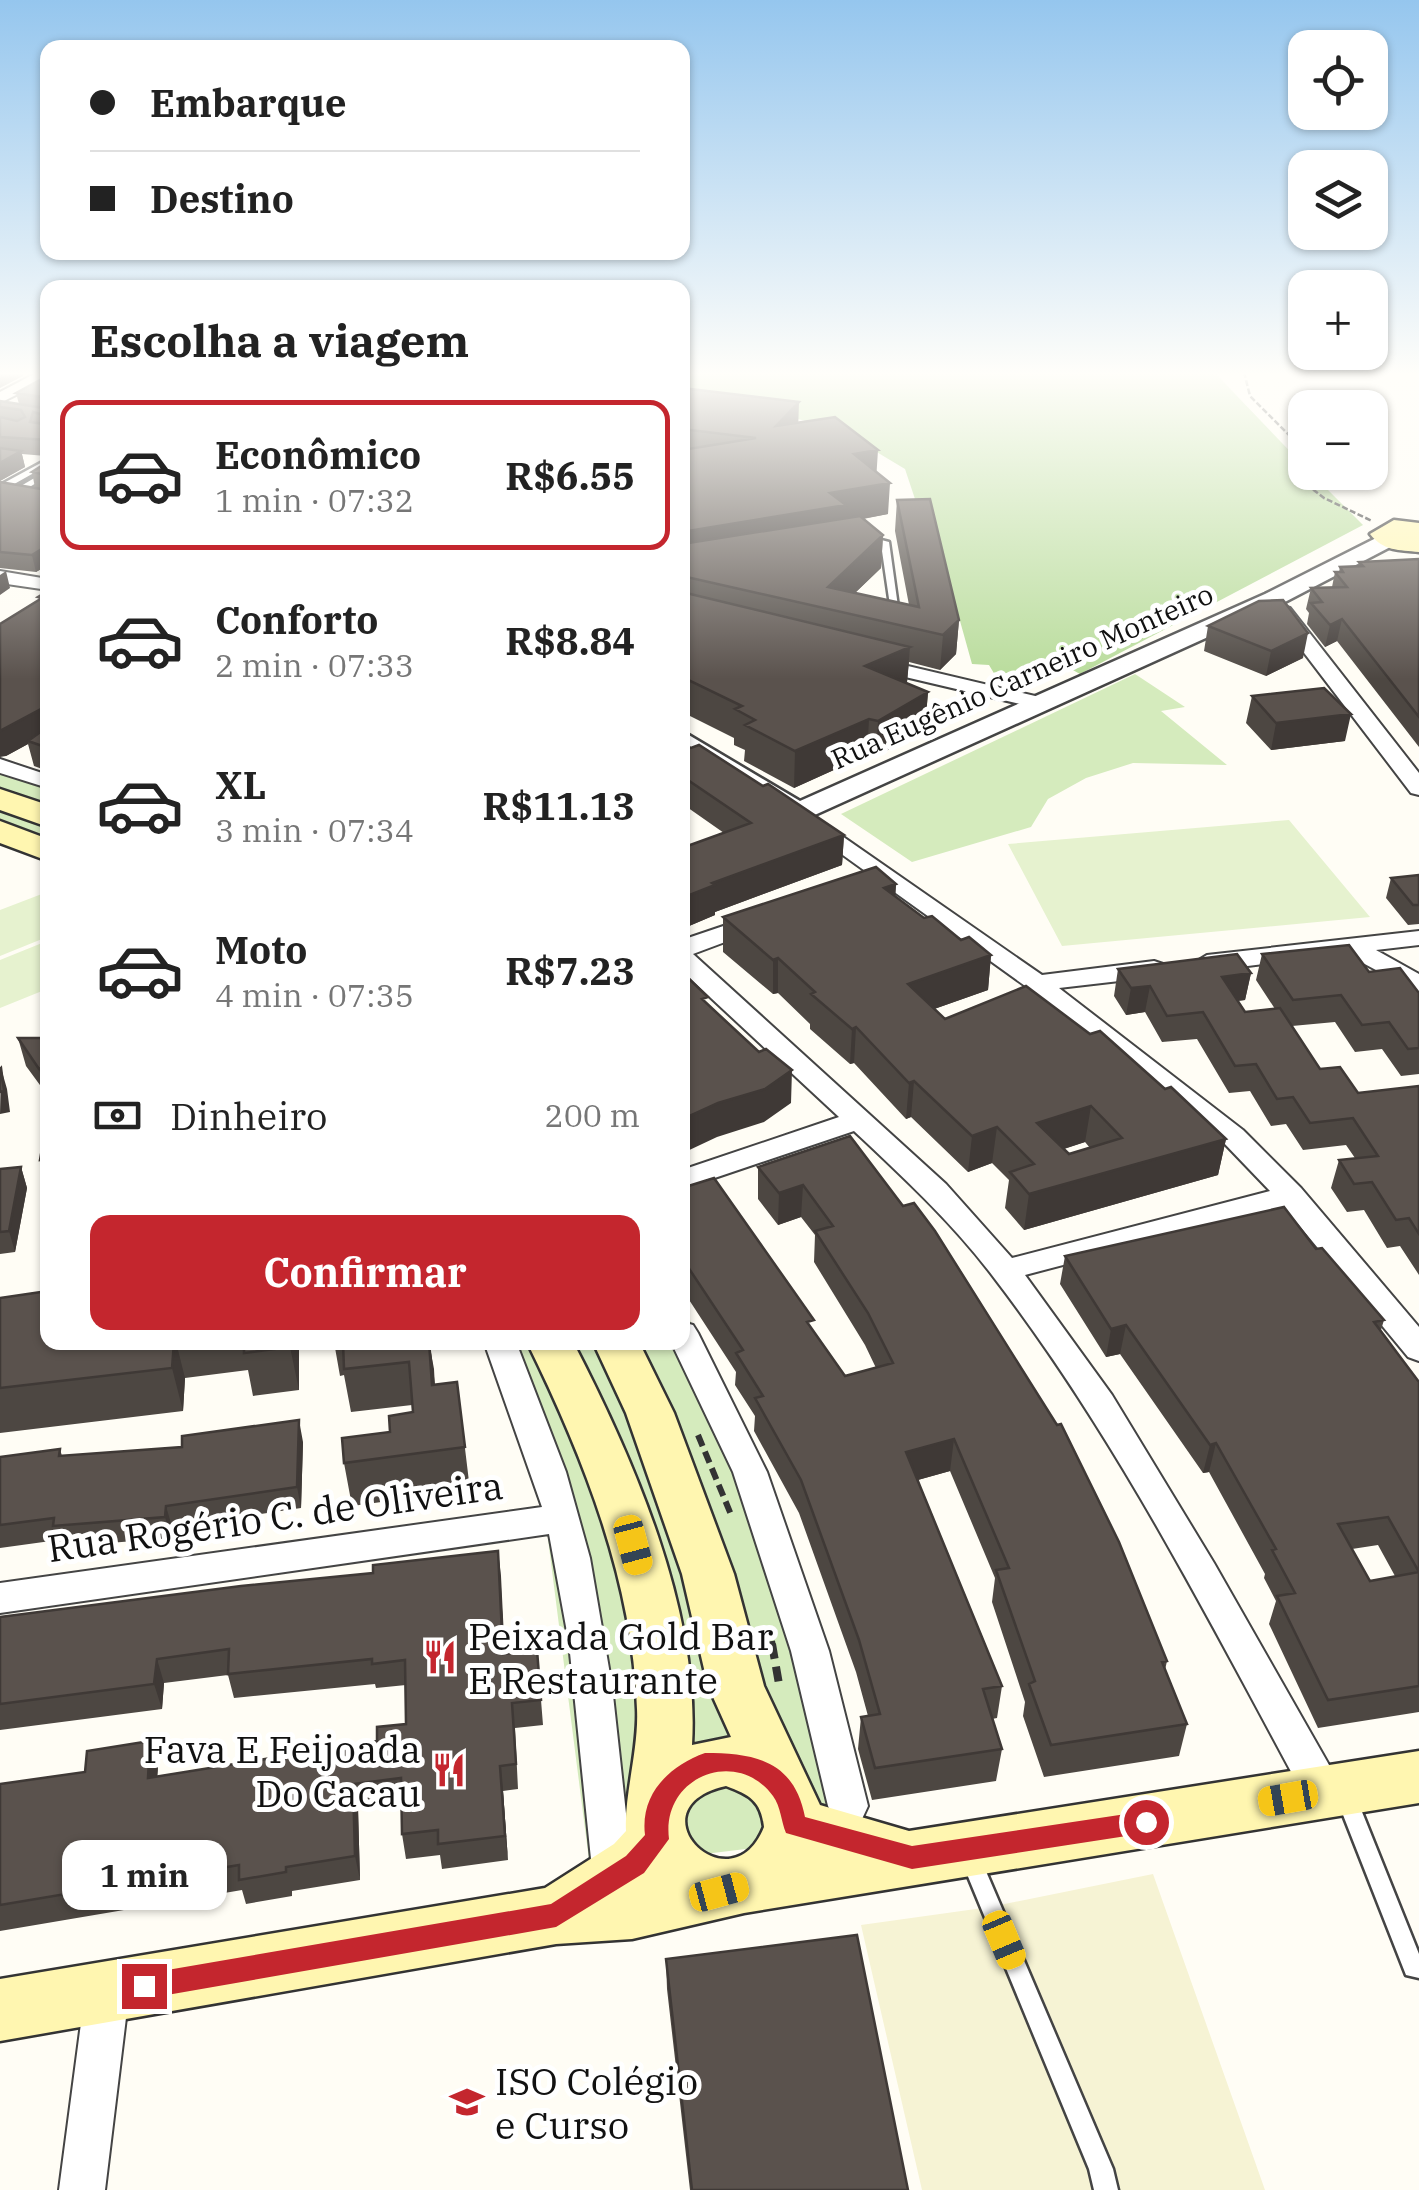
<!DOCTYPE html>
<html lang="pt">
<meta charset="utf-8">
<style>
body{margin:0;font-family:"IBM Plex Serif",serif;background:#f6f6f6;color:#222;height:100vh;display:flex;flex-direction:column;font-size:38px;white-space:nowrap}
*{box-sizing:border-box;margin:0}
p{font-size:32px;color:#767676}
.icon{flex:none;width:55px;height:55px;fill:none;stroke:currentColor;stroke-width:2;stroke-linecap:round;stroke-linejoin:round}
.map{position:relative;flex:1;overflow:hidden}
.panel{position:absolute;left:40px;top:280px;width:650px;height:1070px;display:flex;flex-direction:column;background:#fff;border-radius:20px;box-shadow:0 2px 8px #0004}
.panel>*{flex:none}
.banner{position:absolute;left:40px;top:40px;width:650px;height:220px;border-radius:20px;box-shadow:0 2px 8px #0004;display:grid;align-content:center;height:220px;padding:0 50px;background:#fff}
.tools{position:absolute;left:1288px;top:30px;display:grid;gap:20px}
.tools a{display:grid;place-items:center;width:100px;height:100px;border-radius:20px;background:#fff;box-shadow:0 2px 8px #0004;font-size:50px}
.end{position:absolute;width:45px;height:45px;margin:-22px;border:12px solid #c4262e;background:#fff;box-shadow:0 0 0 5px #fff}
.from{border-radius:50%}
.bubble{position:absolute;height:70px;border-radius:20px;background:#fff;box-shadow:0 2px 8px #0004;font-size:32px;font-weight:700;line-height:70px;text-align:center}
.car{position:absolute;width:30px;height:60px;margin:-30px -15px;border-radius:12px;box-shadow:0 0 8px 2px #0007;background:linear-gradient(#f5c518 24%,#345 0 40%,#f5c518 0 76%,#345 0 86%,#f5c518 0)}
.banner b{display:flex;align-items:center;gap:35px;height:95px;font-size:38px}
.banner b+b{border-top:2px solid #e0e0e0}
.banner i{width:25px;height:25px;background:#222}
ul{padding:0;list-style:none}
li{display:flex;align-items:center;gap:30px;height:150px;margin:0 20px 15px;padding:0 30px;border:5px solid transparent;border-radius:20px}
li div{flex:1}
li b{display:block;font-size:38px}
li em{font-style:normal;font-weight:700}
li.active{border-color:#c4262e}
li>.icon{width:90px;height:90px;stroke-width:1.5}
h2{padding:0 50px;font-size:45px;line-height:120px}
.pay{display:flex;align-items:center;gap:25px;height:110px;padding:0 50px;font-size:38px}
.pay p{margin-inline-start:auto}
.button{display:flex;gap:20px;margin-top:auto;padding:20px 50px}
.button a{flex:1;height:115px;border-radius:20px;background:#c4262e;color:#fff;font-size:40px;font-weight:700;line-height:115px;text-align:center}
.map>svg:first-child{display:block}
</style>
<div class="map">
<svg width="1419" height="2190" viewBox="0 0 1419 2190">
<rect width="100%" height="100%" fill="#fffdf5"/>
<path fill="#f6f3d4" d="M1153,1874L1265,2190H922L861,1925L990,1907Z"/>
<path fill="#d5ebbd" d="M1135,674L1185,707L1161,711L1227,765L1133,763L1086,778L1048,799L1031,827L912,862L841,814Z
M0,760L47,775V860L0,840Z
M683,1307L735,1405L797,1557L870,1834L590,1868L544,1508L487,1343L682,1342Z"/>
<path fill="#b9dc9c" d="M682,372H1214L1305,467V472L1311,473L1363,525L1080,674L1062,664L995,675L989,665L972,664L933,524L923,523L905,469L840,430L718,398L683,395Z"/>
<path fill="#e6f2cf" d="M1289,820L1370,917L1062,946L1008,844Z
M47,892V937L0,956V910Z
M47,941V989L0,1008V960Z"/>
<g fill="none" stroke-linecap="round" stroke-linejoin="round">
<g stroke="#444" stroke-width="5">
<path id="service" d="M48,459V465L0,492V485Z
M48,470V476L16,495L9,493Z
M866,536L889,542L900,621L892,619L881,544L863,541V537Z
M1346,1788L1353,1791L1356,1797L1419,1954V1978L1406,1975L1336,1797L1339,1791Z
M972,1852L979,1855L982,1862L1113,2169L1118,2190H1094L1089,2169L962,1862L965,1855Z"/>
</g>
<g stroke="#444" stroke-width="4">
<path id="minor" d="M38,372H48V379L0,403V392Z
M0,571L48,579V590L0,583Z
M1283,606L1290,608L1419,773V795L1411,793L1276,616L1273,612Z
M874,658L1048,699L1051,703L1041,709L867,668V660Z
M0,759L48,775V788L0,773Z
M816,818L1042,975L1154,961L1163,964L1167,969L1154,977L1059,988L1243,1130L1301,1188L1419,1327V1361L1408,1357L1284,1207L1025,1275L1112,1395L1214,1563L1337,1779L1343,1792L1337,1805L1323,1810L1309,1805C1212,1626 1119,1441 995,1279C954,1224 904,1178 854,1131L682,1189V1170L839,1117L682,971V940L756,915L768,922L765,927L693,954L946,1184L1012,1258L1270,1191L1223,1142L1028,988L808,830L805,825Z
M1419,931V945L1376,950L1419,974V993L1346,954L1207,971L1194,963L1207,955Z
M682,1322L693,1325L698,1333L767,1472L829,1651L868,1806L862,1819L848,1824L834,1819L828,1806L791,1651L733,1472L671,1342H682Z
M484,1342H516L566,1472L590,1558L612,1686L631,1859L625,1872L611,1878L597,1872L591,1859L569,1643L549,1534L0,1613V1583L542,1507Z
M107,1972L122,1978L129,1993L105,2190H59L85,1993L92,1978Z"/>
</g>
<g stroke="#444" stroke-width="5">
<path id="tertiary" d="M1388,532L1399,539L1396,544L1281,604L808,818H788L682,751V731L800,801L1265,594Z"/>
</g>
<g stroke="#333" stroke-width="5">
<path id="secondary" d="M1394,520L1419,523V552C1399,550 1383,551 1370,534Z
M0,789L48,805V827L0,810Z
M0,821L48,839V861L0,843Z
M527,1342H573C634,1460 700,1611 692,1745L731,1737L708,1686L682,1574L626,1413L593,1342H639L674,1413L734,1574L764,1686L820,1805L909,1831L1419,1751V1803L744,1913L632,1939L556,1944L0,2041V1979L545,1888L614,1844L626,1831C624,1795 639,1749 637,1709C633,1581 583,1456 527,1342ZM726,1786C750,1795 761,1801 764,1827C731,1910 629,1808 726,1786Z"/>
</g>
<path stroke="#333" stroke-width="2.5" stroke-dasharray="6 2.5" stroke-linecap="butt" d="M1244,372L1250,396L1294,440L1297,477L1324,498L1372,521"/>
<path stroke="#333" stroke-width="6" stroke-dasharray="12 6" stroke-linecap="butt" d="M698,1435L732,1517
M772,1641L773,1646"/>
<path stroke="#333" stroke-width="8" stroke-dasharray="15 8" stroke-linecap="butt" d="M772,1644L779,1684"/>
<use href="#service" fill="#fff" fill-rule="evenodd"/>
<use href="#minor" fill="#fff" fill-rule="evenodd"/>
<use href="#tertiary" fill="#fff" fill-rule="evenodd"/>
<use href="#secondary" fill="#fff6b0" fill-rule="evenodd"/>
</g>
<path fill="#4d4742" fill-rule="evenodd" d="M48,372V565L36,572L0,568V482L35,488L32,472L46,463V456L22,454L25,467L0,481V401L19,404L16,393L47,376Z
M682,388L798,423L877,472L888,514L863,519L883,535L881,568L855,593L909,605L895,531L897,500L959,620L956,654L940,670L909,662L907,682L905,683L928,692L925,728L876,757L867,755L794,788L744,761L745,750L734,745V738L682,712Z
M1419,559V747L1337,641L1325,647L1307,624L1309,613L1306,609L1311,588L1332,587L1335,572H1339L1340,567H1358L1359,562Z
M48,591V771L34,766L28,744L6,756L39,600L38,597Z
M1208,626L1303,658L1266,676L1204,651Z
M1252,696L1345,741L1271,750L1246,723Z
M682,743L844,835L842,865L715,912V915L682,929V848L724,833L684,805Z
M1419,875V924L1408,925L1386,898L1391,878Z
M896,884L895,896L924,918L991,955L988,990L934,1009L945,1019L1165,1089L1226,1139L1218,1175L1024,1230L1005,1208L1009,1180L992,1163L968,1172L911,1117L906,1119L854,1063L850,1064L810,1029V1024L778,993L773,994L723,952V917ZM1085,1142L1090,1148L1069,1154L1064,1149Z
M1262,954L1369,972L1419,993V1074L1401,1076L1382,1049L1355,1052L1335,1022L1292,1026L1320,1069L1358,1093L1419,1086V1275L1400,1246L1387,1248L1364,1210L1347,1212L1331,1188L1339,1160L1355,1158L1346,1145L1303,1150L1286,1124L1271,1126L1250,1091L1229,1093L1197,1039L1162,1042L1145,1012L1126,1015L1114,996L1118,969L1251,973L1245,1000L1237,1001L1245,1012L1275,1009L1256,980Z
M18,1038H48V1096L26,1066Z
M850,1136L1167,1661L1165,1670L1187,1724L1179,1756L1044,1777L1023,1716L1025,1702L992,1602L995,1578L950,1471L918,1480L1002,1686L997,1718L992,1719L1002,1749L996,1781L872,1800L858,1749L861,1717L868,1716L856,1672L799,1513L754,1431L755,1416L735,1385L736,1372L682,1289V1188L813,1331L845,1376L876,1368L865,1345L814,1262L815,1235L801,1217L778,1225L758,1199V1167Z
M48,1137V1180H46L40,1160Z
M21,1167L27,1188L15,1252L0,1254V1169Z
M1316,1249L1384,1320L1381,1330L1419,1382V1712L1318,1728L1269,1624L1276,1601L1264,1578L1265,1574L1209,1472L1203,1473L1120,1354L1106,1357L1060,1284L1065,1256ZM1378,1545L1395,1576L1370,1581L1352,1549Z
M0,1298L48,1342H299V1390L253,1396L248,1370L185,1378L183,1411L0,1433Z
M334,1342H430L435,1385L457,1382L470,1490L352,1506L344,1463L390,1432L413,1412L412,1405L351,1412L344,1375L340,1376Z
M303,1442L301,1508L172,1527L171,1538L60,1547L58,1540L0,1548V1457L60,1449L62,1456Z
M498,1551L505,1654L537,1650L543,1725L515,1728L518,1789L503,1791L508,1860L442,1869L440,1855L406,1859L402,1834L401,1803L358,1808L360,1880L292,1891V1896L246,1904L242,1890L0,1931V1784L158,1766L157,1776L377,1741L406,1724V1685L376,1688L375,1684L234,1698L228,1675L164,1683L162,1709L0,1730V1617L373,1573Z
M666,1959L908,2190H690L667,1989Z"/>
<path fill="#3f3936" d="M0,372H22L23,376L0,388Z
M799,402L798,432L776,426Z
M878,450L876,481L854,454Z
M21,451L25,467L0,481V463Z
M890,483L888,514L845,522L682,564V532L830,493Z
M883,535L881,568L836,611L828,587Z
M48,545V565L36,572L32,555Z
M6,571L10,588L0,595V575Z
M1342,619L1337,641L1325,647L1330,625Z
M959,620L956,654L940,670L943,635Z
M1308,633L1303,658L1266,676L1271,651Z
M910,647L907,682L863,701L865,666Z
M928,692L925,728L876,757L878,721Z
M43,708L48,728L28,741V744L6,756L0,757V731Z
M1351,714L1345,741L1271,750L1276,723Z
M869,719L867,755L794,788L795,751Z
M682,776L684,805H682Z
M844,835L842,865L715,912V915L682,929V898L712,883Z
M896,884L894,918L884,888Z
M991,955L988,990L906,1019L908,984Z
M778,958V993L773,994V960Z
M1251,973L1245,1000L1217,1003L1222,977Z
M1150,986L1145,1012L1126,1015L1131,988Z
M856,1027L854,1063L850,1064L852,1029Z
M48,1066V1096L47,1097L39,1069Z
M1,1068L7,1089L10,1112L0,1114Z
M792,1070L791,1103L764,1122L717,1137L683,1153V1119Z
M914,1081L911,1117L906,1119L909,1083Z
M1091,1106L1085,1142L1032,1159L1037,1123Z
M997,1127L992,1163L968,1172L972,1136Z
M1226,1139L1218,1175L1024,1230L1029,1194Z
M21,1167L27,1188L15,1252L9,1231Z
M803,1185L801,1217L778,1225L779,1193Z
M1126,1325L1120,1354L1106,1357L1111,1329Z
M174,1342H176L185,1378L183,1411L172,1368Z
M290,1342H299V1390L290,1347Z
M429,1342L434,1369L437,1428L432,1385Z
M299,1420L303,1442L301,1508L297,1487Z
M954,1439L950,1471L903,1484L906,1452Z
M1216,1443L1209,1472L1203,1473L1210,1445Z
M166,1506L172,1527L171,1538L165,1517Z
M498,1551L501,1576L506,1679L503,1654Z
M157,1659L164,1683L162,1709L154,1684Z
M150,1741L158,1766L156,1802L148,1778Z
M500,1766L503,1791L508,1860L505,1836Z
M353,1784L358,1808L360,1880L355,1856Z"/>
<path fill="#5a524d" stroke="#3f3936" stroke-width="2.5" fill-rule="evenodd" d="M48,372V398L16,393L47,376Z
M682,388L799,402L776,426L835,417L878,450L854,454L890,483L830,493L846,505L682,532V450L756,438L682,429Z
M48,398V416L33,412L30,422L44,424L48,418V545L32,555L0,552V482L47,490V475L32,472L46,463L47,440L0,437V417L17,421L25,417L21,410L0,407V401L44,408Z
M0,448L21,451L0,463Z
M930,499L959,620L943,635L682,576V544L860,516L883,535L828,587L919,607L897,500Z
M1419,559V717L1342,619L1330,625L1311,603L1322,602L1311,588L1347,587L1335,572H1343L1340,567L1363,566L1359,562Z
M48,591V748L28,741L46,728L43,708L0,731V624L42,598L38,597Z
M682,592L910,647L865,666L928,692L878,721L869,719L795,751L745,725L755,720L735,709L742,706L682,677Z
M1283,600L1308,633L1271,651L1208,626L1259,601Z
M1324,688L1351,714L1276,723L1252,696Z
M682,743L691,748L699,745L763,786L768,784L844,835L712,883L715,885L682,898V848L751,823L682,776Z
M876,867L896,884L884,888L924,918L932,916L961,940L969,937L991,955L908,984L945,1019L1026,986L1090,1034L1100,1031L1165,1089L1171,1087L1226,1139L1029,1194L1010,1172L1034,1164L997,1127L972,1136L914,1081L909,1083L856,1027L852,1029L811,994L815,992L778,958L773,960L723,917ZM1091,1106L1122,1138L1069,1154L1037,1123Z
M1419,875V905H1413L1391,878Z
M1349,945L1369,972L1400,968L1419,993V1048L1408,1049L1389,1022L1362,1025L1341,995L1293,1000L1262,954Z
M1237,954L1251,973L1222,977L1245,1012L1280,1008L1320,1069L1340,1067L1358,1093L1419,1086V1234L1409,1218L1396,1220L1372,1182L1354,1184L1339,1160L1378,1156L1353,1118L1310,1123L1293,1097L1277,1099L1256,1064L1235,1066L1203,1012L1167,1016L1150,986L1131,988L1118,969Z
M682,972L708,997L702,999L759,1052L766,1049L792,1070L765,1089L718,1103L683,1119Z
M18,1038H48V1066L39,1069Z
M1,1068L4,1091L0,1092V1069Z
M850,1136L903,1206L914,1203L935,1231L1057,1425L1061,1424L1119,1542L1167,1661L1162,1662L1187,1724L1051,1745L1029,1684L1035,1681L996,1570L1009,1568L954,1439L906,1452L1002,1686L983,1689L1002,1749L875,1768L861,1717L880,1714L859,1640L801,1480L755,1398L763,1396L736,1353L743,1350L682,1258V1188L714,1178L814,1320L807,1322L845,1376L893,1363L868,1313L815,1231L833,1226L803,1185L779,1193L758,1167Z
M44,1137H48V1159L40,1160Z
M21,1167L9,1231L0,1232V1169Z
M1284,1207L1316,1249L1322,1248L1384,1320L1374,1322L1419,1382V1572L1388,1517L1338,1524L1370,1581L1419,1572V1686L1328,1700L1277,1596L1295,1593L1272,1550L1276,1549L1216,1443L1210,1445L1126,1325L1111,1329L1065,1256Z
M48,1291V1342H174L172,1368L0,1388V1298Z
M244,1342H290V1347L244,1353Z
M343,1342H429L432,1385L457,1382L465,1447L344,1463L342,1438L390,1432L389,1416L413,1412L409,1362L344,1369Z
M299,1420L297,1487L166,1506L165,1517L53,1526L54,1518L0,1525V1457L60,1449L59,1456L182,1447V1436Z
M498,1551L503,1654L537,1650L541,1700L512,1703L516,1764L500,1766L505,1836L438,1844V1830L402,1834L401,1778L353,1784L355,1856L286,1867V1872L239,1880V1865L0,1905V1784L85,1772L87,1751L150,1741L148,1778L377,1741V1727L406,1724L405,1660L372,1664V1659L228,1674L229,1649L157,1659L154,1684L0,1704V1617L241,1586L373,1573V1565Z
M857,1935L908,2190H692L666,1959Z"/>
<linearGradient id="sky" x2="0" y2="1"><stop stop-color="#95c6ee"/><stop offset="0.55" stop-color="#fffefa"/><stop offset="1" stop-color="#fffefa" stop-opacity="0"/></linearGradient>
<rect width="1419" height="679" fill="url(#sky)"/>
<path fill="#c4262e" d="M705,1753C754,1753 794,1760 805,1817L912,1846L1146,1811L1154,1814L1157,1822L1154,1829L1146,1833L912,1869L786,1833C781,1821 781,1807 773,1796C737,1747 661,1776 669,1839L644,1873L556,1927L144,1999L135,1995L131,1986L135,1978L144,1974L551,1904L626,1856L645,1835C640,1794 669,1766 705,1753Z"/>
<defs>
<g id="restaurant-bare" transform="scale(2.7)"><path d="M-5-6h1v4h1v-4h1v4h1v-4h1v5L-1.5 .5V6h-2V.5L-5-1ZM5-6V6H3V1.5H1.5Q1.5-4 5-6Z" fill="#c4262e" stroke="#fff" stroke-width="2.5" paint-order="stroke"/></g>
<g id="school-bare" transform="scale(2.7)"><path d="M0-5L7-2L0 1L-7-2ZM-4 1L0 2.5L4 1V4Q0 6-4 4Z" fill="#c4262e" stroke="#fff" stroke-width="2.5" paint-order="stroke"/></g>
</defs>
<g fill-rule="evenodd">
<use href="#restaurant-bare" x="440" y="1657"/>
<use href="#restaurant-bare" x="449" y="1770"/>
<use href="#school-bare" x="467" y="2102"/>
</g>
<g text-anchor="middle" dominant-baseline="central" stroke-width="10" stroke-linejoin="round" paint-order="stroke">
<g font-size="28" fill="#111" stroke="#fff">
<text transform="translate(1022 676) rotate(-24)">Rua Eugênio Carneiro Monteiro</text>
</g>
<g font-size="38" fill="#111" stroke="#fff">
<text transform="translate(275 1516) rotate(-8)">Rua Rogério C. de Oliveira</text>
</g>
<g font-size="38" fill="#111" stroke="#fff" text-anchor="start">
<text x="468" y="1635">Peixada Gold Bar<tspan x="468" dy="44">E Restaurante</tspan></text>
<text x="421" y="1748" text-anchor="end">Fava E Feijoada<tspan x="421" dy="44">Do Cacau</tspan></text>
<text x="495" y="2080">ISO Colégio<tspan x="495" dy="44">e Curso</tspan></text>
</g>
</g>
</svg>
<div class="tools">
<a><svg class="icon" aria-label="locate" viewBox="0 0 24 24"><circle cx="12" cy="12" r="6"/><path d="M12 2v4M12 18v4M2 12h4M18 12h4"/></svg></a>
<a><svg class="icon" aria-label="layers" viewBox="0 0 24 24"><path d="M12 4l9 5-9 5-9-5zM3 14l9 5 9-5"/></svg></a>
<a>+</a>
<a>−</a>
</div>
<i class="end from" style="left:1146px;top:1822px"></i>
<i class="end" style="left:144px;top:1986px"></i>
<div class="bubble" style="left:62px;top:1840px;width:165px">1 min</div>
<i class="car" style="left:633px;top:1545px;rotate:165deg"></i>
<i class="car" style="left:1288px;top:1798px;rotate:260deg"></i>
<i class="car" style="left:719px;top:1892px;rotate:75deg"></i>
<i class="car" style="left:1004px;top:1940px;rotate:157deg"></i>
<div class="banner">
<b><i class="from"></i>Embarque</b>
<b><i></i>Destino</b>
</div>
<section class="panel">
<h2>Escolha a viagem</h2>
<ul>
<li class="active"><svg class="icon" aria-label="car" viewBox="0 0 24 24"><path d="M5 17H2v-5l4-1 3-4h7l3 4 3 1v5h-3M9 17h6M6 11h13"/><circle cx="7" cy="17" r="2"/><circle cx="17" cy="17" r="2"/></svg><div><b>Econômico</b><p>1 min · 07:32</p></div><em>R$6.55</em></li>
<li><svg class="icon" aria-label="car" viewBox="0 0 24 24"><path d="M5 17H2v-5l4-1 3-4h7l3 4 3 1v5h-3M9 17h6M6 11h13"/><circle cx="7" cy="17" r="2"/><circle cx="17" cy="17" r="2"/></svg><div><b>Conforto</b><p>2 min · 07:33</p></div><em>R$8.84</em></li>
<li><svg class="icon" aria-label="car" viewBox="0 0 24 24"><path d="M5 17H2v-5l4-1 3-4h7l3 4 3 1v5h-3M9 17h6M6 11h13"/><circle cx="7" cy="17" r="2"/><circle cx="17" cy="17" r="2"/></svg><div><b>XL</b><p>3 min · 07:34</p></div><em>R$11.13</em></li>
<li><svg class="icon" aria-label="car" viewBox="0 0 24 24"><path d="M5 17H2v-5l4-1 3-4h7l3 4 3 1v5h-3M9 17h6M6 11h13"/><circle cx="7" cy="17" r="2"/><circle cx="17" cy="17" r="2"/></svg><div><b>Moto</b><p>4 min · 07:35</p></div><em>R$7.23</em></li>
</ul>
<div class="pay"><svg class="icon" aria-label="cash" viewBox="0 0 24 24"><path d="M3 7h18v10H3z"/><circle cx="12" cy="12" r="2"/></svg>Dinheiro<p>200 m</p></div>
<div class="button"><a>Confirmar</a></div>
</section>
</div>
